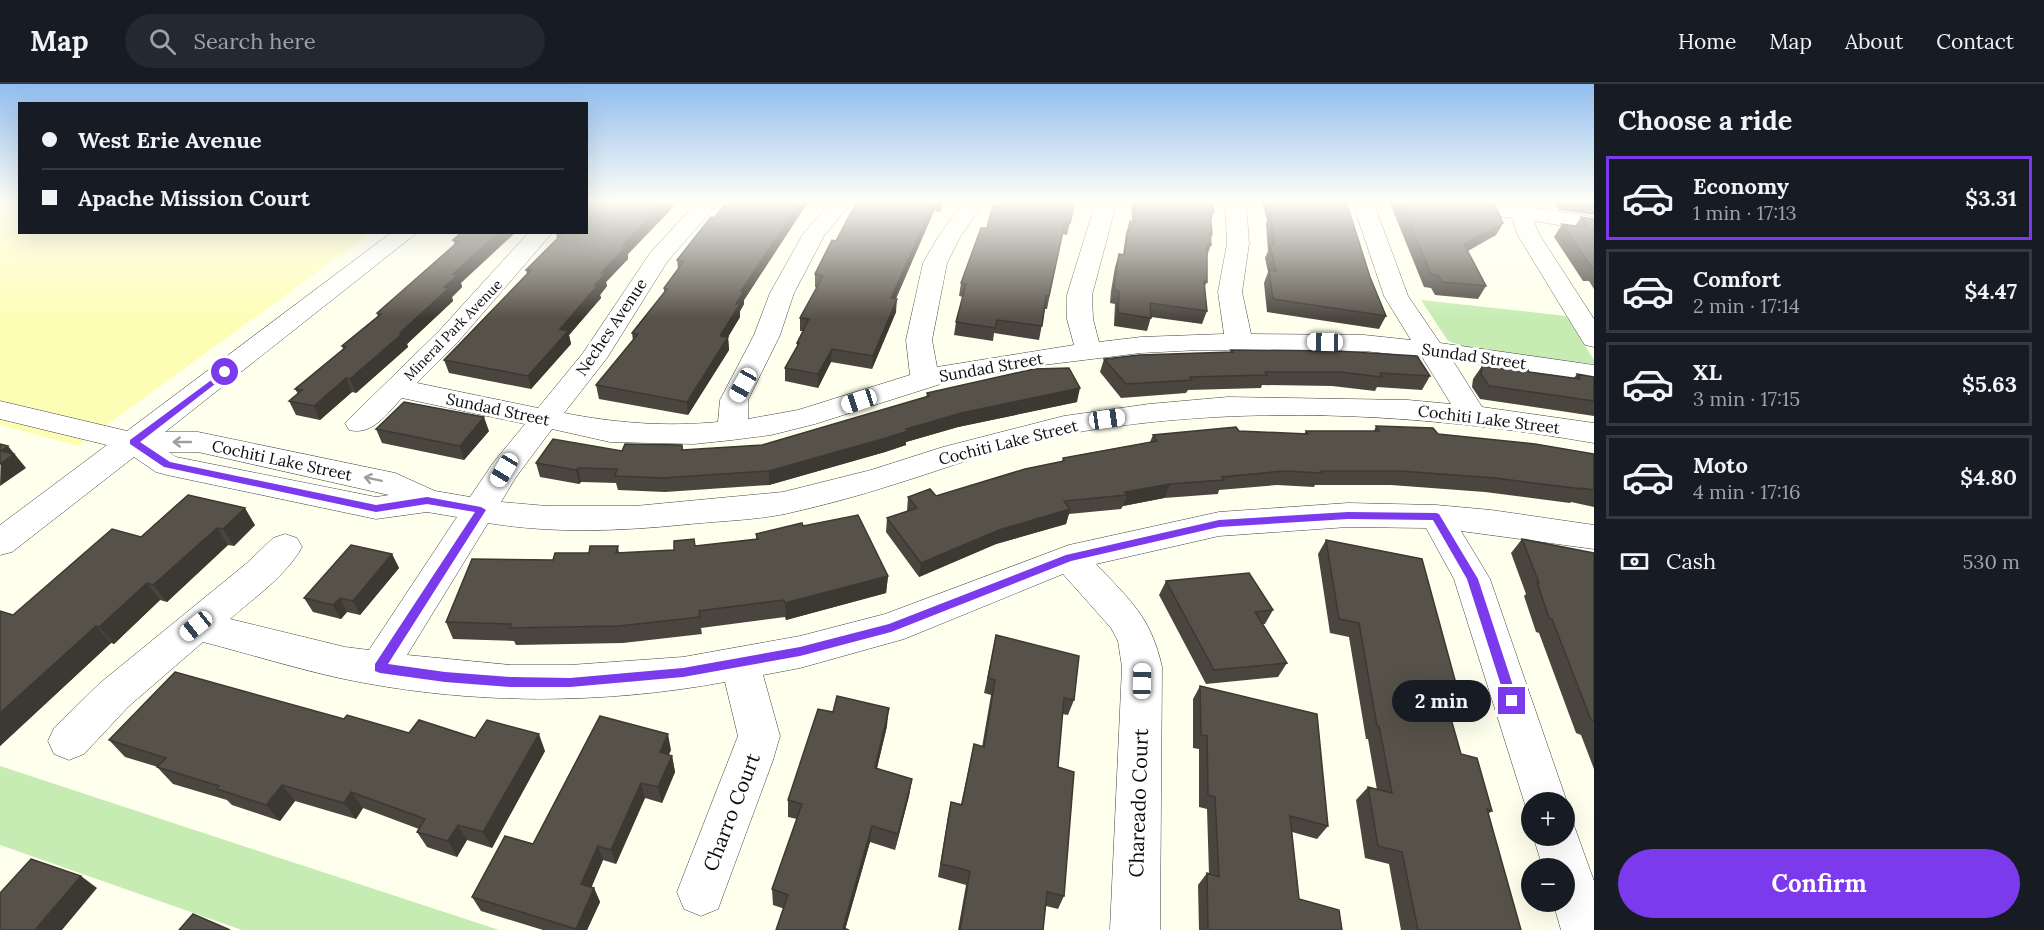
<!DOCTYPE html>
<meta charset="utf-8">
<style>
body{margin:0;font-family:Lora,serif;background:#242831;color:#f1f3f6;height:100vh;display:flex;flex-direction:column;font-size:22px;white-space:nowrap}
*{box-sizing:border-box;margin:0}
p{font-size:20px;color:#9ea1a6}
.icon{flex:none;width:33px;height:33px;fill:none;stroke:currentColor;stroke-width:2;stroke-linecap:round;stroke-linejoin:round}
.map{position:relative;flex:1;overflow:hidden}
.details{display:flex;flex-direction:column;background:#171b24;width:450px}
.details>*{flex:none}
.hud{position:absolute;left:18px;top:18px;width:570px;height:132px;border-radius:0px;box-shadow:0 6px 24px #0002;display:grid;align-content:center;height:132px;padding:0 24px;background:#171b24}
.buttons{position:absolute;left:1521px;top:708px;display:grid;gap:12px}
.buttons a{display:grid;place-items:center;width:54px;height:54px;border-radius:50%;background:#171b24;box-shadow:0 6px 24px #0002;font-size:30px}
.end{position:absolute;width:27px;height:27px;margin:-14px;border:8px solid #7c3aed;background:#fff;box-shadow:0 0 0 3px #fff}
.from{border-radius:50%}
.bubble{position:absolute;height:42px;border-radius:21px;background:#171b24;box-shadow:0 6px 24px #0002;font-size:20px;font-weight:700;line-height:42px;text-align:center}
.car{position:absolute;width:18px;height:36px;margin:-18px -9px;border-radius:8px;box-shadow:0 0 4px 2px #0007;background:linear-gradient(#fff 24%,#345 0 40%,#fff 0 76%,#345 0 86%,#fff 0)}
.hud b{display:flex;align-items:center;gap:21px;height:57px;font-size:22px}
.hud b+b{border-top:2px solid #363941}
.hud i{width:15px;height:15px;background:#f1f3f6}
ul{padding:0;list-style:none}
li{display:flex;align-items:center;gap:18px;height:84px;margin:0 12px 9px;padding:0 12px;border:3px solid #363941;border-radius:0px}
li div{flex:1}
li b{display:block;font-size:22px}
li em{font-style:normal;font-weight:700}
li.selected{border-color:#7c3aed}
li>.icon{width:54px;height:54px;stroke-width:1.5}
h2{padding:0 24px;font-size:27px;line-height:72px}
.pay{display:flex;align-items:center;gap:15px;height:66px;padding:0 24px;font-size:22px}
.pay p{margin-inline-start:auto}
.action{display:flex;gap:12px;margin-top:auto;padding:12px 24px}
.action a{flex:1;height:69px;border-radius:36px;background:#7c3aed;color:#fff;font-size:24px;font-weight:700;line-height:69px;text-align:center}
header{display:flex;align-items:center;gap:36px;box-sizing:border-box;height:84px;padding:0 30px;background:#171b24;border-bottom:2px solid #363941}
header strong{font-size:28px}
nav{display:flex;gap:33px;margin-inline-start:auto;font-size:21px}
.search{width:420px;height:54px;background:#242831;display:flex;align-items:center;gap:15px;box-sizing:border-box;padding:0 21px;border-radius:33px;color:#9ea1a6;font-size:22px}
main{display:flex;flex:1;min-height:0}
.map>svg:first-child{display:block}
</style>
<header>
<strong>Map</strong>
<div class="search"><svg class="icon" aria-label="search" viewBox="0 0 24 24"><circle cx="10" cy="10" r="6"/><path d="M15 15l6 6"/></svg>Search here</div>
<nav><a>Home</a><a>Map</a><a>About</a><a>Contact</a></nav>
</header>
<main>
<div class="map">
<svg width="1594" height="846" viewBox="0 0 1594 846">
<rect width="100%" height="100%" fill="#ffffed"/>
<path fill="#c6ecb4" d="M1421,216L1566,232L1594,276V280L1471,265L1448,257Z
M0,682L499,846H242L0,761Z"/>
<path fill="#fefdb6" d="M0,117H19L20,148L371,149L78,362L0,341Z"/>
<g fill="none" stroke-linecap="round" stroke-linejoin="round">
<g stroke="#404040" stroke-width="1">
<path id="minor" d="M698,117H720L667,178L607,274L564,329C615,339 666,343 718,338L720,316L754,251L770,209L803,150L831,117H853L824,152L794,209L780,251L748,316V335L798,326L910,291L906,256L923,179L938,153L964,117H985L960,153L947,179L932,256L937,283L1074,261L1067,235V211L1096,117H1117L1092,211L1093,235L1099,258L1141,253L1224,250L1218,208L1227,160L1225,117H1246L1249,160L1242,208L1251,250L1364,251L1411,256L1384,212L1352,117H1373L1408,212L1440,259L1594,281V297L1453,277L1482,323L1594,339V359C1420,329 1242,319 1067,350C1006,361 948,384 889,402C855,413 820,422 785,430C755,436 721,437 690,440C623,447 554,450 488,439L407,571L511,581H570L683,573L800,552L885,530L1069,461L1219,428L1348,419L1436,421L1491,426L1594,441V465L1461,447L1490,495L1567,718L1564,724V718H1532V734L1529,733L1454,495L1426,444L1348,443L1219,452L1096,480C1130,516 1151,533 1162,583L1160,846H1110L1122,583L1118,557L1111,544L1063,490L904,555L800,584L763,591L780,652L773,676L718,825L701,832L684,825L677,808L738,652L725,598C601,621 469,621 344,595C297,585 250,570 203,558L128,623L84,670L69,676L54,670L48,657L54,644L100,599L247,479L273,454L285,450L297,454L302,463C286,492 255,513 230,535L345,563L369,566L457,433L427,428L376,435L167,391L156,388L134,373L12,468L0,471V441L107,361L0,335V317L127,347L392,148H418L165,348H198L395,389L435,407L470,413L493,379L525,340L402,314C387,329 373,352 349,346L345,339L439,247L529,148H553L457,259L417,299L538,324L583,269L650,169ZM1199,266L1364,267L1422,273L1451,320L1408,316L1228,313L1149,320L1064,332L943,363L871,386L783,408L635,422H547L501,418L516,393L552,345L610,358L694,360L732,356L771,351L815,340L947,298L1043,281L1141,269ZM169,368H198L389,411L376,413L176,373Z
M1431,117H1483L1512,121L1513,117H1533L1534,124L1594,133V147L1534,137L1539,150L1594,235V263L1585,261L1581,255L1517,150L1512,134L1442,123L1435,121Z
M1564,733L1572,736L1594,797V846H1561L1553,818H1564V784H1543L1533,752H1564Z"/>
</g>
<use href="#minor" fill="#fff" fill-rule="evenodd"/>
</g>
<path fill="#4a463f" d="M587,117H679L628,170V175L606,198L607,202L600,211L601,214L569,251L571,260L531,305L449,289L444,276L527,190L526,186L557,155L556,148Z
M728,117H813L810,121H806L744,216V220L740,227V233L728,253L729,266L688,331L599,315L596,301L633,257L632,249L664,208V204L678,185L677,176Z
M860,117H945L940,128L934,127L896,215V228L872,285L831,278L818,304L785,297V284L797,264V259L803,247H800V234L817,204L815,203V190Z
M1075,117L1067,151L1062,150L1047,225H1045L1039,256L994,249L993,257L954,251L956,238L963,213L959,212L961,199L987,144Z
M1131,117H1212L1214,128L1211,137L1212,150L1211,156V161L1207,172V198L1204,204L1207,227L1202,240L1151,233L1147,247L1114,242L1115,220L1110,219L1111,207L1115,183L1119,170L1123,171L1126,149L1130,137H1132Z
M1262,117H1346L1370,193L1386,232L1379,245L1267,228L1264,199L1268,188L1265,174L1268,167L1266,140L1267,137Z
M1389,117H1473L1503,139L1496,151L1468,167L1486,202L1478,215L1435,211L1431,204L1424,203Z
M1553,117H1594V131L1559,126Z
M1581,133L1594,135V205L1589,197H1583L1554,153L1562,140L1575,142Z
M462,148L461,199L462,203L452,213L453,217L407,260L408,263L356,309L352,308L320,336L296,331L289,317L298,310L295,305L343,265L342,262L378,233L377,229L455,161L453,156Z
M1231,266L1430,292L1422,306L1377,303L1375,307L1332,302L1262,301L1261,304L1188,306L1186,309L1121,314L1100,288L1104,275L1230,268Z
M1503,280L1529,288L1574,294L1577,290L1594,293V332L1480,315L1472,303L1473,295L1482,282L1500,284Z
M927,309L1077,318L958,343L906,358V361L885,368L769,401L665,408L618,406L616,399L581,398L579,400L540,393L536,379L622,367L682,361L683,366L762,361L926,313Z
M1376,342L1594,370V423L1571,418L1570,419L1485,408L1391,401H1315L1314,403L1277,401L1219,406L1218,410L1164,414L1123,422L1121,425L1069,430L1066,440L996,460L919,493L886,448L887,434L907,427L908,413L936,412L1062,378L1063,374L1150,358L1153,351L1239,347L1304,350L1306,347H1374Z
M376,345L489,347L464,376L382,359Z
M188,411L255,441L234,462L228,461L167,518L160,516L114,560L111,559L0,662V527L13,531L141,453Z
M803,442L888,492L886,509L786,536L785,533L701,544L702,550L623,559L516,561L514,557L453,555L446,538L553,476L618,462L619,469L674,466L695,462L756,455V450Z
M1522,455L1594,469V685L1581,651L1576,649L1539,549L1536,548L1524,512L1526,510L1511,469Z
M1326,456L1458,607L1447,620L1461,670L1492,727L1488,730L1521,846H1401L1389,780L1365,774L1356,716L1368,703L1377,706L1368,655H1366L1349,553L1330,549L1318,470Z
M392,470L399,484L360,531L347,528L341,535L313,528L304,514Z
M1166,497L1273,526L1265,540H1262L1287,579L1278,593L1206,600L1159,511Z
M996,551L1074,616L1068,631L1062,630L1058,683L1064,812L1058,825L1046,822L1043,846H958L966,801L938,793L948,732L951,718L961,720L974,660L982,663L991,611L984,609Z
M1200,602L1328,742L1317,755L1292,748L1299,815L1342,846H1199L1198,801L1207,789L1209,790L1207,725L1199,723V665L1193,664V615Z
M344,635L409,649L475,654L545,667L492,764L467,756L457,773L427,763L417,748L419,745L363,724L356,735L295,717L280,737L232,721L227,716L173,700L157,683H158L125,673L109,656Z
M887,642L877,684L912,695L909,712L895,766L870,758L845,845L773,821L772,805L797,735L788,733V716Z
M671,666L668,671L672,672L675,688L662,719L645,714L616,780L603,776L591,803L594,804L600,818L587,846H543L481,827L472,813L533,760Z"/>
<path fill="#3c3933" d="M666,117H679L628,170V175L606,198L607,202L600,211L601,214L569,251L571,260L531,305L528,292L560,245L595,201L601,189L622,162Z
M801,117H806V121L744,216V220L740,227V233L728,253L729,266L688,331L687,318L736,220L741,207Z
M935,117L934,127L890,227L891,214Z
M941,117H945L940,128Z
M1503,139L1496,151L1457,172L1464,160Z
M499,148H516L461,199L462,203L452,213L453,217L407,260L408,263L356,309L350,295L400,249L444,203L453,190Z
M897,215L896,228L872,285L873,272Z
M832,265L831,278L818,304V290Z
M346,294L352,308L320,336L314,322Z
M1080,304L1077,318L958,343L906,358V361L885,368L769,401V387L906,345L961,329Z
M484,333L489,347L464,376L460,362Z
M8,362L26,384L0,402L1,367Z
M578,384L581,398L579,400L576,386Z
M1170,400L1164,414L1123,422L1127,411L1125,408Z
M245,424L255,441L234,462L223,445Z
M1070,425L1066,440L996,460L919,493L921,479L999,446Z
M217,444L228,461L167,518L153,501Z
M392,470L399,484L360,531L353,517Z
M888,492L886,509L786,536L785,519Z
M147,499L160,516L114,560L99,543Z
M340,514L347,528L341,535L333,521Z
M96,542L111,559L0,662V629Z
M889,624L887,642L873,701L875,684Z
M539,650L545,667L492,764L483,748Z
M668,650L671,666L663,684L660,668Z
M672,672L675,688L662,719L658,703Z
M912,695L909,712L895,766L898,750Z
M641,699L645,714L616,780L611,766Z
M282,701L295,717L280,737L266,721Z
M351,708L363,724L356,735L344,719Z
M458,741L467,756L457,773L448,757Z
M872,742L870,758L845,846H843Z
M598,762L603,776L587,814L581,800Z
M81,792L97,804L62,846H35Z
M594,804L600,818L587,846H576V845Z"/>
<path fill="#565149" stroke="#3c3933" stroke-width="1.5" d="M587,117H666L622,162H627L601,189L605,190L595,201H598L560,245L568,247L528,292L444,276L531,186H526L563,149L556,148H586V118Z
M728,117H801L741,207H744L736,220H740L720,252L728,253L687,318L596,301L638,250L632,249L667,205L664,204L684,177L677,176L711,133L714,134Z
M860,117H935L891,214L897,215L873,272L832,265L818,290L785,284L799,259H797L809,235L800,234L823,192L815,190L832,156L836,157L854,123Z
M998,117H1075L1070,139L1065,138L1049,212H1046L1042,242L997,236L995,244L956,238L966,200L961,199L981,144H987L993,121L996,122Z
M1135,117H1212L1214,128H1210L1212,150H1210L1211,161L1207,160V198L1204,197L1207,227L1150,219L1151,234L1118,229L1119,207L1114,206L1115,194L1119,170L1124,171L1130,137L1135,138Z
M1270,117H1346L1370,193L1386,232L1273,215L1269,186L1276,187L1270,161H1274L1270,128H1273Z
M1400,117H1473L1495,121L1503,139L1464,160L1486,202L1442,198L1438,191L1431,190Z
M1581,133L1594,135V184H1592L1562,140L1588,144Z
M462,148H499L453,190L458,191L444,203L449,204L400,249H403L350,295L346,294L314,322L289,317L302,306L295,305L346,263L342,262L381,230L377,229L459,157L453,156Z
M1231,266L1337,267L1417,272L1430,292L1380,289L1382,293L1339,288H1265L1267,291L1190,293L1192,296L1126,300L1104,275L1139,271L1233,268Z
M1503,280L1527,284L1529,288L1580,295L1577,290L1594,293V317L1489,302L1481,290L1482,282L1505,285Z
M1069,284L1080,304L961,329L906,345L908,347L886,354L769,387L663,394L615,392L617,385L578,384L576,386L536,379L553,355L622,367L625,360L682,361V366L762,361L929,312L927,309L1034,285Z
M404,318L484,333L460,362L376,345Z
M1376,342L1433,344L1438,350L1535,360L1594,370V406L1581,404L1582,405L1495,394L1400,387H1321L1322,389L1284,387L1222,393L1224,396L1170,400L1125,408L1127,411L1064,417L1070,425L999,446L921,479L887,434L917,424L908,413L930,405L936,412L1025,385L1064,377L1063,374L1157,357L1153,351L1236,343L1239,347L1308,350L1306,347H1379Z
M0,360L8,362L1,367L14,370L0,380Z
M188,411L245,424L223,445L217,444L153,501L147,499L99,543L96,542L0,629V527L13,531L112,445L141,453Z
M858,431L888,492L785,519L784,516L699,527L700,533L619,542L510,544L511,540L446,538L472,475L553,476L555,469H589L590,462H618L616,469L674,466V457L694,455L695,462L758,455L756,450L802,439L803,442Z
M1522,455L1594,469V637L1591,636L1552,535L1549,534L1537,498L1539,499Z
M1326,456L1422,475L1458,607L1442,603L1461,670L1477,674L1492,727L1487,725L1521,846H1418L1402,768L1378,762L1368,703L1392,709L1379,642H1377L1359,539L1339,535Z
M351,461L392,470L353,517L340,514L333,521L304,514Z
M1249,489L1273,526L1255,528L1287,579L1214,586L1166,497Z
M996,551L1079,572L1074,616L1064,614L1058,683L1074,688L1064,812L1047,808L1043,846H960L970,787L941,780L951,718L962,721L974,660L984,663L995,596L988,594Z
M175,588L344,635L347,631L409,649L419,636L475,654L487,636L539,650L483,748L458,741L448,757L417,748L425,735L351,708L344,719L282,701L266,721L217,705L219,702L157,683L166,674L109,656Z
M1200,602L1317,630L1328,742L1290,732L1299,815L1339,826L1342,846H1208L1207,789L1219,793L1215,713L1208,711L1207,652L1201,651Z
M837,612L889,624L875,684L912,695L898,750L872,742L843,844L849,846H776L788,811L772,805L802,720L788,716L818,625L833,628Z
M600,632L668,650L660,668L672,672L658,703L641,699L611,766L598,762L581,800L594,804L576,845L472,813L505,752L533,760Z
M31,775L81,792L35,846H0V809Z
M193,830L230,846H179Z"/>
<defs><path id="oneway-shaft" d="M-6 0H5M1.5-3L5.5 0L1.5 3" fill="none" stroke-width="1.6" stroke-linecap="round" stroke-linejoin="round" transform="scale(1.5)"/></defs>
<g stroke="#9e9e9e">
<use href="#oneway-shaft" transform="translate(182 358) rotate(180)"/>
<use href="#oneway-shaft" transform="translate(373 395) rotate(-168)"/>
</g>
<linearGradient id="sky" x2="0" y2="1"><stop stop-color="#91beef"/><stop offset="0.5" stop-color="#fffff7"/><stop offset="1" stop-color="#fffff7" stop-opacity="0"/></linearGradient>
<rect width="1594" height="235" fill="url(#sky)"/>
<path fill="#7c3aed" d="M225,286L229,288L228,290L140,358L170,378L376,421L427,413L481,423L486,426L388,580L445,588L511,593L570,594L683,584L800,563L889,540L1066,471L1219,436L1348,428L1436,429L1439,430L1478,495L1518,617L1512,623L1506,617L1467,495L1433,436L1348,435L1219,443L1071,477L891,548L800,572L683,593L570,603H511L445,598L380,589L375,587V580L475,428L427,420L376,428L164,383L130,360V356Z"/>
<g text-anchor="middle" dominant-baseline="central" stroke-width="6" stroke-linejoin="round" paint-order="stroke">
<g font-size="14" fill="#0d0d0d" stroke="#fff">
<text transform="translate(453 246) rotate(-46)">Mineral Park Avenue</text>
</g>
<g font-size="16" fill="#0d0d0d" stroke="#fff">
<text transform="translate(611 243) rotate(-56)">Neches Avenue</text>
<text transform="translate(1474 272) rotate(8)">Sundad Street</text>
<text transform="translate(991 283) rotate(-10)">Sundad Street</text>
<text transform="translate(498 325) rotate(12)">Sundad Street</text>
<text transform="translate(1489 335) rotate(7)">Cochiti Lake Street</text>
<text transform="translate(1008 358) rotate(-14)">Cochiti Lake Street</text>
<text transform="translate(282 376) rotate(12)">Cochiti Lake Street</text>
</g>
<g font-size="20" fill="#0d0d0d" stroke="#fff">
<text transform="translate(1138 719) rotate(-88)">Chareado Court</text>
<text transform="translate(731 728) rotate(-69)">Charro Court</text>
</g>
</g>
</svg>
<div class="buttons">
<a>+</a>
<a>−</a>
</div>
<i class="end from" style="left:225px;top:288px"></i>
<i class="end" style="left:1512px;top:617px"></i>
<div class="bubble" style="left:1392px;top:596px;width:99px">2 min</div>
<i class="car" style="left:1325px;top:258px;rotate:271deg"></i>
<i class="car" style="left:743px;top:301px;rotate:209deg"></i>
<i class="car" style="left:859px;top:317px;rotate:252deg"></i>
<i class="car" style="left:1107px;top:335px;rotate:82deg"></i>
<i class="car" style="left:504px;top:386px;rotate:211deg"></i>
<i class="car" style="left:196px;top:542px;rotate:231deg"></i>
<i class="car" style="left:1142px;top:597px;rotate:1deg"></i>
<div class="hud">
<b><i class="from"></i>West Erie Avenue</b>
<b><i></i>Apache Mission Court</b>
</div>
</div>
<section class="details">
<h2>Choose a ride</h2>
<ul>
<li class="selected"><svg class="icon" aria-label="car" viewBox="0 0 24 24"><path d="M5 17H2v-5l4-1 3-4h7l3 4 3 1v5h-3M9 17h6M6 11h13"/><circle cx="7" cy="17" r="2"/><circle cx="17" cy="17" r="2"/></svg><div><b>Economy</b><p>1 min · 17:13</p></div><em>$3.31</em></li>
<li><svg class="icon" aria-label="car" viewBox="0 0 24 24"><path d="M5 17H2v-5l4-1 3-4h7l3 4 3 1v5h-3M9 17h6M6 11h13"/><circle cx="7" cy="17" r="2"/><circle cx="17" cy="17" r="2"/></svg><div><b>Comfort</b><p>2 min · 17:14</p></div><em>$4.47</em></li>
<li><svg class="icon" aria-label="car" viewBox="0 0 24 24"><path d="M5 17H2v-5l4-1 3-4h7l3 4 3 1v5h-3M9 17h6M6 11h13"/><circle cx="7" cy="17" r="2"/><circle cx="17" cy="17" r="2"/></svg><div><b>XL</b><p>3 min · 17:15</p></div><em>$5.63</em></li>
<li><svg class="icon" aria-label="car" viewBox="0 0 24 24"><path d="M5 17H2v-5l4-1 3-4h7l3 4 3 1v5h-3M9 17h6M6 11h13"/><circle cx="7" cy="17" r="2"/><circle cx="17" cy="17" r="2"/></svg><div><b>Moto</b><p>4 min · 17:16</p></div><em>$4.80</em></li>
</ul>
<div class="pay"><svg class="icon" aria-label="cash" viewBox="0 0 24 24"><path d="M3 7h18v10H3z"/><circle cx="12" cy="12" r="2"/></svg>Cash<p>530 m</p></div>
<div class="action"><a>Confirm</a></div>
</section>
</main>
